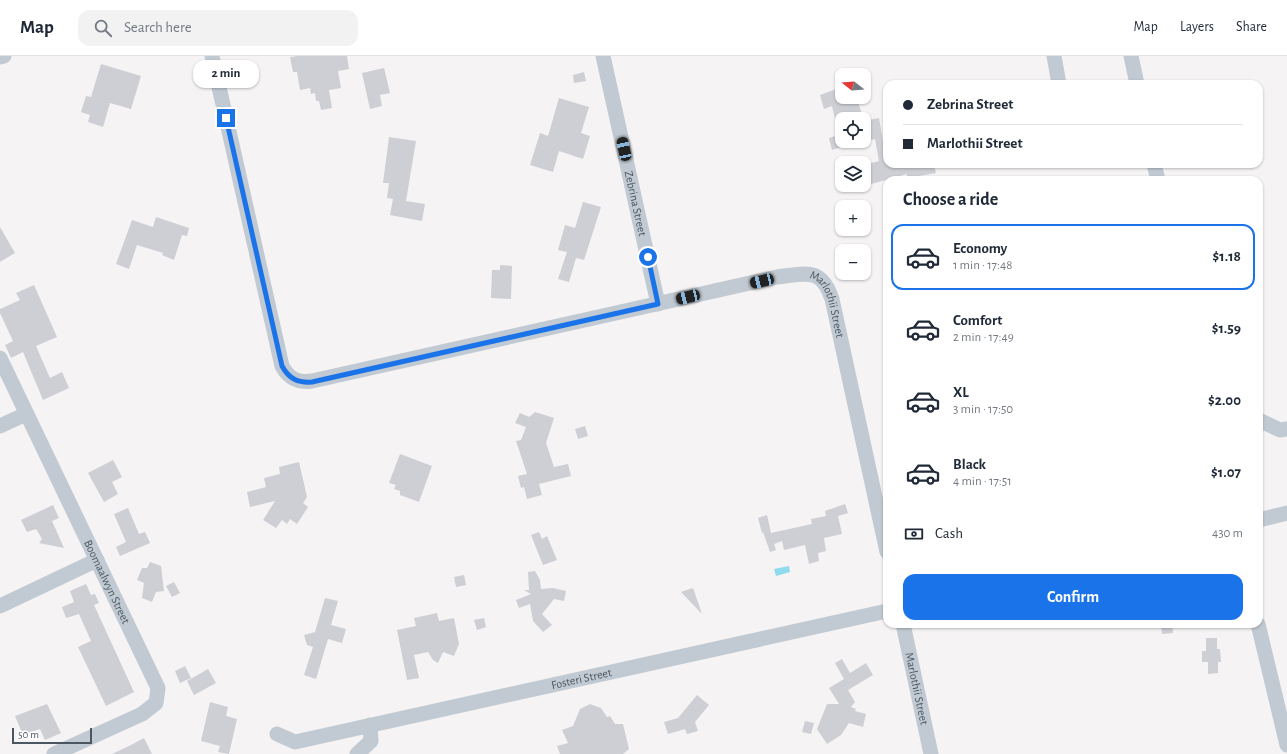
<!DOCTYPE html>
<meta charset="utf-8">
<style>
body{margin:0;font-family:"Alegreya Sans",sans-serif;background:#f2f2f3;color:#1f2937;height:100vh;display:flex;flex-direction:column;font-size:15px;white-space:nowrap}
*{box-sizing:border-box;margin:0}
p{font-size:13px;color:#747a83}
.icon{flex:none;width:22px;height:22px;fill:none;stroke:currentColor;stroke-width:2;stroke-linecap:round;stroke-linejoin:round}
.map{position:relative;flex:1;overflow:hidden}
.drawer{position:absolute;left:883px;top:120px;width:380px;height:452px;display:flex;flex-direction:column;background:#fff;border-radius:12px;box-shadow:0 1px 3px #0004}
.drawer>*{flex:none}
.hud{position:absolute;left:883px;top:24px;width:380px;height:88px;border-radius:12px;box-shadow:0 1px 3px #0004;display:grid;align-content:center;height:88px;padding:0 20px;background:#fff}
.needle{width:26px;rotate:287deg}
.buttons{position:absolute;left:835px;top:12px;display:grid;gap:8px}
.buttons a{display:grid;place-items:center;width:36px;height:36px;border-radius:8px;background:#fff;box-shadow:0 1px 3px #0004;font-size:20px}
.scale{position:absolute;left:12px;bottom:10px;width:80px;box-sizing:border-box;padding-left:4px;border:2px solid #4a5661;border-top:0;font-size:11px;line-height:14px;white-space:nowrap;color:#4a5661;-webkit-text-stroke:3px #fff;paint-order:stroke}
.end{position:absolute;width:18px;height:18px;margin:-9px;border:5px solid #1a73e8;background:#fff;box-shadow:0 0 0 2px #fff}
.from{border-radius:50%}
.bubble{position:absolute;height:28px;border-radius:12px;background:#fff;box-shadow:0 1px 3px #0004;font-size:13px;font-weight:700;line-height:28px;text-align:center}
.car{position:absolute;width:12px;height:24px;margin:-12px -6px;border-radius:5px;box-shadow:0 0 3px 1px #0007;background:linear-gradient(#222 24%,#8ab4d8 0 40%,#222 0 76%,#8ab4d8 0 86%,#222 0)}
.hud b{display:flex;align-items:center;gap:14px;height:38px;font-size:15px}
.hud b+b{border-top:1px solid #e0e1e3}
.hud i{width:10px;height:10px;background:#1f2937}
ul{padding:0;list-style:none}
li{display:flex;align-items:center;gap:12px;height:66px;margin:0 8px 6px;padding:0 12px;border:2px solid transparent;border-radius:12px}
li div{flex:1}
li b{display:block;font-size:15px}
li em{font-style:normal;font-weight:700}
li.selected{border-color:#1a73e8}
li>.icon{width:36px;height:36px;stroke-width:1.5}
h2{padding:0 20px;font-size:18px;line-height:48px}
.pay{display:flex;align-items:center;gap:10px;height:44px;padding:0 20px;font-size:15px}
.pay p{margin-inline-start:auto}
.cta{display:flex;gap:8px;margin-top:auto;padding:8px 20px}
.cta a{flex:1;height:46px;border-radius:12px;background:#1a73e8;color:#fff;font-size:16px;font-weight:700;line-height:46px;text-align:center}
header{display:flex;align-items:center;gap:24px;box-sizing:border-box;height:56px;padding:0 20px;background:#fff;border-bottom:1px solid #e0e1e3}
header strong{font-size:19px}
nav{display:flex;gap:22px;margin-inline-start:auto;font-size:14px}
.search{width:280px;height:36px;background:#f2f2f3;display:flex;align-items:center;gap:10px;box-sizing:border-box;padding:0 14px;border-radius:12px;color:#747a83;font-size:15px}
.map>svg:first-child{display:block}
</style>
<header>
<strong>Map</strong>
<div class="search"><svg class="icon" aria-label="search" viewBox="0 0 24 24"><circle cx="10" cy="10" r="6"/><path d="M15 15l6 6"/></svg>Search here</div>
<nav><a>Map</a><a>Layers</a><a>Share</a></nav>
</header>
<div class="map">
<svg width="1287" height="698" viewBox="0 0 1287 698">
<rect width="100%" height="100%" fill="#f5f3f3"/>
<path fill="#90daee" d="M789,510L790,516L776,520L774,513Z"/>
<path fill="#cdcfd5" d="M298,0H347L349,13L338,15L341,32L329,34L332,52L321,54L319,45H316L315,37L311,38L310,32L300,34L297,16H293L290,1Z
M101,8L141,20L131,53L110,47L103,71L88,66L90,59L81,56L86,40L91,41Z
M384,12L390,37L380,39L382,50L370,53L362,17Z
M584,16L586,25L574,27L573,19Z
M839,32L840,35H842V41H857L863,63H835L832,50L824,53L820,39Z
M559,42L589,51L581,77L590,80L583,103L559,95L553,116L530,109L540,77L548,80Z
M879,62L887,108H934L936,117L907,122V118L864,130V109L879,105L875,83L864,86V65Z
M842,78V91L832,94L829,82Z
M389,81L416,85L406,145L425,148L422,165L390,159L393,143L387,142L389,127H383Z
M583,146L601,151L584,204L576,202L569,226L558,223L567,196L558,194L565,169L575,172Z
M156,161L189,172L187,180L182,179L174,204L162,199L163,197L137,189L129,213L116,208L132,164L153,171Z
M0,171L15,197L0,206Z
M500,209L512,210L511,243L491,242L492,214H500Z
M34,229L57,281L36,290L50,322L62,316L69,332L43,344L23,296L11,302L5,289L13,285L0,257V253L20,244L16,237Z
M535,356L554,362L546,387L554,411L568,408L571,420L539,428L542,439L527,443L524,431L521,432L518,420L527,418L516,385L521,384L526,371L515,367L520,357L529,361Z
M585,370L588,380L578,383L575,373Z
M400,398L432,410L419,446L400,439V435L394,433L396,429L389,427Z
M113,404L122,421L112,426L118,438L104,446L88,417Z
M299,406L307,441L303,447L308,451L297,468L290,463L287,468L282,464L276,472L263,464L275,445L250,451L247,436L266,431L264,422L280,418L279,411Z
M845,448L848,457L838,460L842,478L824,482L826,495L818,497L819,505L809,508L805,489L784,494L782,485L774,488L776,494L770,496L763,476L762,477L758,462L767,459L771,477L812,468L811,463L826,460L825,455Z
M53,449L59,462L52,465L64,492L39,487L42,483L36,473L27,476L21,464Z
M128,452L139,478L145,476L150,487L120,500L116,491L126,486L114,458Z
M539,476L542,483L547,480L557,504L543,509L531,479Z
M150,506L161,510L164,535L156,536L152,546L142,542L144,527L137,524L142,512H147Z
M535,515L540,524L541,533L553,532L566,535L564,545L554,543L542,558L552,569L543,576L533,565L530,548L519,552L516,544L531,538L524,534H529L528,516Z
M464,519L466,529L456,531L454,521Z
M174,526L180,537L172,541L166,530Z
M86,528L91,539L95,538L99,547L94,549L134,636L106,650L78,591L91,585L79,558L66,562L62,551L74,546L70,535Z
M693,532L702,558L681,536Z
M325,542L338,545L331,569L346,573L342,587L328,583L316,623L304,619L313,591L307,589L304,579L315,576Z
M437,557L439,565L454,562L459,588L454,600L443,596L438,607L433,604L428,596L414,599L419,622L407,624L397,574L416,570L414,562Z
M484,562L486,571L477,574L474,564Z
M1161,568H1172L1173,577L1162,578Z
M1206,582H1217V593H1220L1221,606H1218V617L1208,618V606H1202V595H1206Z
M842,603L850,617L866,607L873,619L848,634L855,646L851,651L856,653L855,655L866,658L863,671L849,667L841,679L827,688L817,673L827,648H839L829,632L844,623L835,607Z
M185,610L191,622L180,627L175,615Z
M208,613L216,627L194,639L187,625Z
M697,639L709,649L695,666L698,675L687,678L685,673L668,678L664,666L678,662Z
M210,646L228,651L226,660L237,663L229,698L218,696L220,690L201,685Z
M47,648L61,677L45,684L40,673L23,679L15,660Z
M590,648L601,652L607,661L610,660L615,668H623L629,693L623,698H560L557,690L568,687L562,674L573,670L580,653Z
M805,665L814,667L811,678L802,676Z
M144,682L152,698H112L131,689Z"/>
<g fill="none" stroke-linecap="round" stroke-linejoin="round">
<g stroke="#c1cad2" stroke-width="15">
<path id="s1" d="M212,0L282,310C289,323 298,327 312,325L777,221C805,218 821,210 832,243L887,496"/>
<path id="s2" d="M603,0L658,248"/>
<path d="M1054,0L1059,28"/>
<path d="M1131,0L1137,28"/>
<path d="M0,1L4,0"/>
<path d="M1154,108L1158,124"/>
<path id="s3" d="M0,302L158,632L156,647L142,658L54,698"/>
<path d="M1259,364L1280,374L1287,373"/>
<path d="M0,370L26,358"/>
<path d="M1259,464L1287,457"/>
<path d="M0,550L97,504"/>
<path id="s4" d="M903,568L931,698"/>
<path d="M1258,568L1287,689"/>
<path id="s5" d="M277,678L295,686L887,555"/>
<path d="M357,698L371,685L370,669"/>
</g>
</g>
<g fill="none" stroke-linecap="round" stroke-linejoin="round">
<path stroke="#1a73e8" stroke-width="5" d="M226,62L282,310C289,323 298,327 312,326L658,248L648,201"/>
</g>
<g text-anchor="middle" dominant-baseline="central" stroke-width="3" stroke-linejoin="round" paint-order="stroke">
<g font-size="12" fill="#4a5661" stroke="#fff">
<text stroke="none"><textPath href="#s2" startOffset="151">Zebrina Street</textPath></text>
<text stroke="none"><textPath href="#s1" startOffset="901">Marlothii Street</textPath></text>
<text stroke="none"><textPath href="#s3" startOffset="248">Boomaalwyn Street</textPath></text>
<text stroke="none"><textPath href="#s5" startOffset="313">Fosteri Street</textPath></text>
<text stroke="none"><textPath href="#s4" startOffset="66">Marlothii Street</textPath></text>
</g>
</g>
</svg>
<div class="buttons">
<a><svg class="needle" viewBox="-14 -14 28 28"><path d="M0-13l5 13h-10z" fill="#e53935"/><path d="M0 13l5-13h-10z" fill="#747a83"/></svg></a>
<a><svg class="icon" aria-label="locate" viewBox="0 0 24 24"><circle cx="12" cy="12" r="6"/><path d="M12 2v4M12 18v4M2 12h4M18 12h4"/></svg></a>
<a><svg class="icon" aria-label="layers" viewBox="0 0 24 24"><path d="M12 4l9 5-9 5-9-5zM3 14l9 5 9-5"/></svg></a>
<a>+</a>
<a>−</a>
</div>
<div class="scale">50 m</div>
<i class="end from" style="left:648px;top:201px"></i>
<i class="end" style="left:226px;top:62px"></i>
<div class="bubble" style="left:193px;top:4px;width:66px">2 min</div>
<i class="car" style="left:624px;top:93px;rotate:348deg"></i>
<i class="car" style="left:762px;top:225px;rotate:257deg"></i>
<i class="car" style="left:688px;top:241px;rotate:257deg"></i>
<div class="hud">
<b><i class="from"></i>Zebrina Street</b>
<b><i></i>Marlothii Street</b>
</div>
<section class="drawer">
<h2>Choose a ride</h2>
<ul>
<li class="selected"><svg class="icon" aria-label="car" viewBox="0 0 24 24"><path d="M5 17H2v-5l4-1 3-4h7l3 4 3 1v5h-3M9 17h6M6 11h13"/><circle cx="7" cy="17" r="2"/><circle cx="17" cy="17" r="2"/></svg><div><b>Economy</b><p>1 min · 17:48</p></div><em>$1.18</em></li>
<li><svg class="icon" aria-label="car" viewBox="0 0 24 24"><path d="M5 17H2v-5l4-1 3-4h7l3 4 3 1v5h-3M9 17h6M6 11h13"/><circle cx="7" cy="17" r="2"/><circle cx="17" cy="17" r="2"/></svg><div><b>Comfort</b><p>2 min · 17:49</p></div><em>$1.59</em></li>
<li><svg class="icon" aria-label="car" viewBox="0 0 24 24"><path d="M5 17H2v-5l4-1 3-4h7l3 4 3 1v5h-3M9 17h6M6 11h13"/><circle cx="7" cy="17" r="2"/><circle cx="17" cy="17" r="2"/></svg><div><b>XL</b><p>3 min · 17:50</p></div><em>$2.00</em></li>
<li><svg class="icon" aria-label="car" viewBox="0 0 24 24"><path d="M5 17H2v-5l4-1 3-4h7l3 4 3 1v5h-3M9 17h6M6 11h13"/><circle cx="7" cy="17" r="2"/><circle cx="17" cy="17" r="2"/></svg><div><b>Black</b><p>4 min · 17:51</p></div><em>$1.07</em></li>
</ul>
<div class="pay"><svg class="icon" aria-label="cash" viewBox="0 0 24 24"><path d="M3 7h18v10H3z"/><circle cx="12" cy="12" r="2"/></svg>Cash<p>430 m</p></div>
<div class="cta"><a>Confirm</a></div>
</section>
</div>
